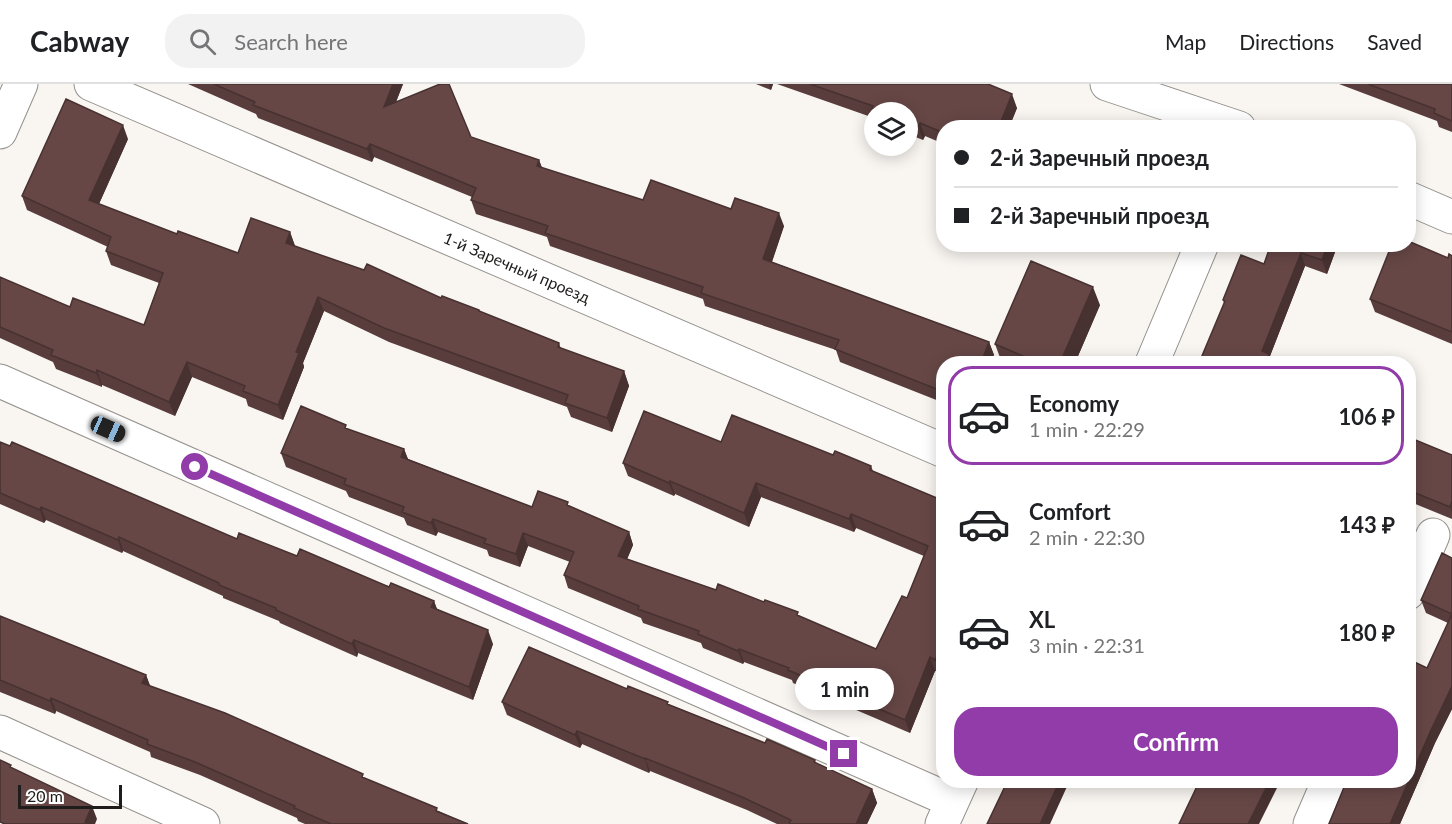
<!DOCTYPE html>
<meta charset="utf-8">
<style>
body{margin:0;font-family:Lato,sans-serif;background:#f2f2f2;color:#202124;height:100vh;display:flex;flex-direction:column;font-size:22px;white-space:nowrap}
*{box-sizing:border-box;margin:0}
p{font-size:20px;color:#757577}
.icon{flex:none;width:33px;height:33px;fill:none;stroke:currentColor;stroke-width:2;stroke-linecap:round;stroke-linejoin:round}
.map{position:relative;flex:1;overflow:hidden}
.panel{position:absolute;left:936px;top:272px;width:480px;height:432px;display:flex;flex-direction:column;background:#fff;border-radius:24px;box-shadow:0 3px 15px #0003}
.panel>*{flex:none}
.hud{position:absolute;left:936px;top:36px;width:480px;height:132px;border-radius:24px;box-shadow:0 3px 15px #0003;display:grid;align-content:center;height:132px;padding:0 18px;background:#fff}
.fabs{position:absolute;left:864px;top:18px;display:grid;gap:12px}
.fabs a{display:grid;place-items:center;width:54px;height:54px;border-radius:50%;background:#fff;box-shadow:0 3px 15px #0003;font-size:30px}
.scale{position:absolute;left:18px;bottom:15px;width:104px;box-sizing:border-box;padding-left:6px;border:3px solid #1f1d1c;border-top:0;font-size:16px;line-height:21px;white-space:nowrap;color:#1f1d1c;-webkit-text-stroke:4px #fff;paint-order:stroke}
.end{position:absolute;width:27px;height:27px;margin:-14px;border:8px solid #923ca9;background:#fff;box-shadow:0 0 0 3px #fff}
.from{border-radius:50%}
.bubble{position:absolute;height:42px;border-radius:21px;background:#fff;box-shadow:0 3px 15px #0003;font-size:20px;font-weight:700;line-height:42px;text-align:center}
.car{position:absolute;width:18px;height:36px;margin:-18px -9px;border-radius:8px;box-shadow:0 0 4px 2px #0007;background:linear-gradient(#222 24%,#8ab4d8 0 40%,#222 0 76%,#8ab4d8 0 86%,#222 0)}
.hud b{display:flex;align-items:center;gap:21px;height:57px;font-size:22px}
.hud b+b{border-top:2px solid #e0e0e0}
.hud i{width:15px;height:15px;background:#202124}
ul{padding:10px 0 0;list-style:none}
li{display:flex;align-items:center;gap:18px;height:99px;margin:0 12px 9px;padding:0 6px;border:3px solid transparent;border-radius:24px}
li div{flex:1}
li b{display:block;font-size:22px}
li em{font-style:normal;font-weight:700}
li.active{border-color:#923ca9}
li>.icon{width:54px;height:54px;stroke-width:1.5}
.button{display:flex;gap:12px;margin-top:auto;padding:12px 18px}
.button a{flex:1;height:69px;border-radius:24px;background:#923ca9;color:#fff;font-size:24px;font-weight:700;line-height:69px;text-align:center}
header{display:flex;align-items:center;gap:36px;box-sizing:border-box;height:84px;padding:0 30px;background:#fff;border-bottom:2px solid #e0e0e0}
header strong{font-size:28px}
nav{display:flex;gap:33px;margin-inline-start:auto;font-size:21px}
.search{width:420px;height:54px;background:#f2f2f2;display:flex;align-items:center;gap:15px;box-sizing:border-box;padding:0 21px;border-radius:24px;color:#757577;font-size:22px}
.map>svg:first-child{display:block}
</style>
<header>
<strong>Cabway</strong>
<div class="search"><svg class="icon" aria-label="search" viewBox="0 0 24 24"><circle cx="10" cy="10" r="6"/><path d="M15 15l6 6"/></svg>Search here</div>
<nav><a>Map</a><a>Directions</a><a>Saved</a></nav>
</header>
<div class="map">
<svg width="1452" height="740" viewBox="0 0 1452 740">
<rect width="100%" height="100%" fill="#f9f5f1"/>
<g fill="none" stroke-linecap="round" stroke-linejoin="round">
<g stroke="#94918d" stroke-width="35">
<path id="minor" d="M91,0L944,367
M1107,0L1239,44
M1408,114L1452,133
M1152,279L1202,160
M0,297L952,717
M1408,509L1433,451
M0,648L203,740
M942,740L962,696
M1310,740L1329,696"/>
</g>
<g stroke="#94918d" stroke-width="35">
<path id="major" d="M0,48L21,0"/>
</g>
<use href="#minor" stroke="#fff" stroke-width="33"/>
<use href="#major" stroke="#fff" stroke-width="33"/>
</g>
<path fill="#583d3c" d="M188,0H403L396,18L471,53L539,76L542,84L643,116L731,125L784,142L772,178L989,258L994,271L944,279V319L840,278L836,266L705,222L703,215L550,162L547,153L476,130L471,116L472,113L374,73L372,78L258,34L256,30Z
M756,0H773L771,6Z
M777,0H988L1017,24L1009,43L944,44V60L925,52L923,56L908,50V28H874V34Z
M1339,0H1452V48L1439,43L1437,37Z
M128,55L99,120L177,150L238,169L290,148L295,162L441,214L479,226L480,228L559,259L561,265L624,287L629,302L612,348L571,333L567,323L389,258L324,227L303,279L304,283L283,336L248,322L246,315L192,293L175,332L102,301V303L56,285L53,278L0,254V193L70,223L144,241L159,199L111,181L106,167L108,163L27,126L22,112Z
M1271,160H1338L1327,190L1305,182L1270,272L1224,219L1223,216L1264,180Z
M1452,172V260L1375,228L1370,215Z
M1100,221L1075,279H1002L995,260Z
M348,345L404,365L408,375L532,423L570,422L629,448L633,461L627,475L716,506L799,532L876,565L907,514L924,472L856,444L854,448L761,413L749,443L675,410L674,412L628,392L623,379L721,358L833,371L871,382L873,387L944,417V582L940,589L935,587L910,649L793,599L792,596L744,578L743,580L703,564L701,559L643,539L641,534L568,504L564,491L570,478L528,462L520,483L489,472L487,466L438,448L436,452L407,441L404,434L349,413L346,407L286,383L281,369Z
M1408,353L1452,371V435L1408,417Z
M0,358L237,455L297,472L434,517L437,525L493,560L473,616L358,569L357,573L280,539L279,537L223,514V512L123,467L122,469L46,436L44,439L0,420Z
M1452,474V625L1435,659L1400,740H1329L1427,584L1448,539L1426,529L1421,516Z
M0,532L146,591L150,602L364,694L468,740H305L298,737L297,734L200,691L151,673L150,668L56,627L55,630L0,608Z
M627,605L668,618V620L765,659L815,676L816,679L872,705L877,719L867,740H777L747,726L650,687L649,689L582,660L580,664L507,631L502,618Z"/>
<path fill="#473231" d="M393,0H403L389,36L384,23Z
M769,0H773L771,6Z
M1012,10L1017,24L1009,44L1000,40Z
M920,39L925,52L923,56L918,42Z
M123,41L128,55L94,131L89,116Z
M370,60L374,73L372,78L367,65Z
M539,76L544,89L537,82Z
M779,129L784,142L768,189L763,175Z
M290,148L295,162L286,159Z
M1328,160H1338L1327,190L1322,176Z
M1301,169L1305,182L1270,272L1272,279H1265L1262,267Z
M1093,203L1100,221L1075,279H1060Z
M318,213L324,227L303,279L304,283L283,336L278,321L296,268Z
M989,258L994,271L991,279H981Z
M187,278L192,293L175,332L169,318Z
M97,286L102,301V303L96,289Z
M624,287L629,302L612,348L607,334Z
M404,365L409,378L401,373Z
M670,397L675,410L674,412L669,399Z
M756,399L761,413L749,443L744,429Z
M1452,417V429L1450,423Z
M41,423L46,436L44,439L40,426Z
M851,430L856,444L854,448L849,435Z
M433,435L438,448L436,452L431,439Z
M629,448L633,461L623,485L618,472Z
M523,449L528,462L520,483L516,470Z
M119,453L123,467L122,469L118,456Z
M434,517L439,531L431,523Z
M488,546L493,560L473,616L469,603Z
M354,556L358,569L357,573L352,560Z
M944,558V582L940,589L935,576Z
M739,565L744,578L743,580L738,567Z
M930,573L935,587L910,649L905,636Z
M146,591L151,604L142,599Z
M1452,602V625L1435,659L1400,740H1390L1431,646Z
M51,614L56,627L55,630L50,617Z
M577,647L582,660L580,664L575,651Z
M645,674L650,687L649,689L645,675Z
M1060,696H1070L1050,740H1040Z
M1270,696H1281L1259,740H1248Z
M872,705L877,719L867,740H856Z
M92,722L97,735L95,740H85V738Z"/>
<path fill="#664746" stroke="#473231" stroke-width="1.5" d="M214,0H393L384,23L440,0H449L471,53L539,76L537,82L643,116L651,96L731,125L735,114L779,129L763,175L989,258L981,279H944V308L835,265L839,256L701,209L703,203L545,149L548,142L471,116L476,104L370,60L367,65L253,21L255,18Z
M810,0H988L1012,10L1000,40L1011,44H944V49L920,39L918,42L908,38V28H883L872,24L873,22Z
M1368,0H1452V37L1434,29L1435,25Z
M66,15L123,41L89,116L177,150L178,147L238,169L251,134L290,148L286,159L364,186L367,180L441,214L442,212L479,226V227L559,259L558,263L624,287L607,334L565,319L568,311L384,244L318,213L296,268L299,269L278,321L243,307L245,302L187,278L169,318L97,286L96,289L51,271L53,266L0,243V193L70,223L73,214L144,241L163,189L106,167L111,153L22,112Z
M1408,157L1448,174L1449,170L1452,172V248L1370,215L1392,160H1408Z
M1271,160H1328L1322,176L1301,169L1262,267L1269,270L1265,279H1199L1225,217L1223,216L1241,171L1264,180Z
M1031,177L1093,203L1060,279H1039L995,260Z
M301,322L346,341L345,344L404,365L401,373L532,423L538,407L568,418L567,421L629,448L618,472L716,506L718,500L764,518L765,516L798,528L797,531L876,565L902,512L907,514L928,462L851,430L849,435L756,399L744,429L670,397L669,399L623,379L644,327L721,358L732,331L833,371L835,367L871,382L870,386L944,417V558L935,576L930,573L905,636L788,586L789,584L739,565L738,567L698,550L699,547L638,525L639,522L564,491L574,468L523,449L516,470L484,459L486,455L433,435L431,439L402,428L404,423L344,400L346,395L281,369Z
M1408,353L1452,371V417L1450,423L1408,406Z
M0,358L10,362L12,358L237,455L239,449L297,472L300,465L389,503L391,499L434,517L431,523L488,546L469,603L354,556L352,560L276,526V524L219,501V499L119,453L118,456L41,423L40,426L0,409Z
M1442,469L1452,474V530L1421,516Z
M1452,530V602L1431,646L1390,740H1329L1347,696H1408V575L1427,584Z
M0,532L146,591L142,599L225,629L363,690L362,693L437,724L436,727L468,740H331L294,724L295,722L195,678L147,660L148,656L51,614L50,617L0,596Z
M529,563L627,605L628,602L668,618L667,620L765,659L767,655L815,676L814,678L872,705L856,740H789L791,736L742,713L645,674V675L577,647L575,651L502,618Z
M0,676L11,681L10,683L92,722L85,738L88,740H5L0,738Z
M1008,696H1060L1040,740H987Z
M1200,696H1270L1248,740H1179Z"/>
<g fill="none" stroke-linecap="round" stroke-linejoin="round">
<path stroke="#923ca9" stroke-width="8" d="M195,383L844,670"/>
</g>
<g text-anchor="middle" dominant-baseline="central" stroke-width="6" stroke-linejoin="round" paint-order="stroke">
<g font-size="16" fill="#1f1d1c" stroke="#fff">
<text transform="translate(517 183) rotate(23)">1-й Заречный проезд</text>
</g>
</g>
</svg>
<div class="fabs">
<a><svg class="icon" aria-label="layers" viewBox="0 0 24 24"><path d="M12 4l9 5-9 5-9-5zM3 14l9 5 9-5"/></svg></a>
</div>
<div class="scale">20 m</div>
<i class="end from" style="left:195px;top:383px"></i>
<i class="end" style="left:844px;top:670px"></i>
<div class="bubble" style="left:795px;top:584px;width:99px">1 min</div>
<i class="car" style="left:108px;top:345px;rotate:114deg"></i>
<div class="hud">
<b><i class="from"></i>2-й Заречный проезд</b>
<b><i></i>2-й Заречный проезд</b>
</div>
<section class="panel">
<ul>
<li class="active"><svg class="icon" aria-label="car" viewBox="0 0 24 24"><path d="M5 17H2v-5l4-1 3-4h7l3 4 3 1v5h-3M9 17h6M6 11h13"/><circle cx="7" cy="17" r="2"/><circle cx="17" cy="17" r="2"/></svg><div><b>Economy</b><p>1 min · 22:29</p></div><em>106 ₽</em></li>
<li><svg class="icon" aria-label="car" viewBox="0 0 24 24"><path d="M5 17H2v-5l4-1 3-4h7l3 4 3 1v5h-3M9 17h6M6 11h13"/><circle cx="7" cy="17" r="2"/><circle cx="17" cy="17" r="2"/></svg><div><b>Comfort</b><p>2 min · 22:30</p></div><em>143 ₽</em></li>
<li><svg class="icon" aria-label="car" viewBox="0 0 24 24"><path d="M5 17H2v-5l4-1 3-4h7l3 4 3 1v5h-3M9 17h6M6 11h13"/><circle cx="7" cy="17" r="2"/><circle cx="17" cy="17" r="2"/></svg><div><b>XL</b><p>3 min · 22:31</p></div><em>180 ₽</em></li>
</ul>
<div class="button"><a>Confirm</a></div>
</section>
</div>
